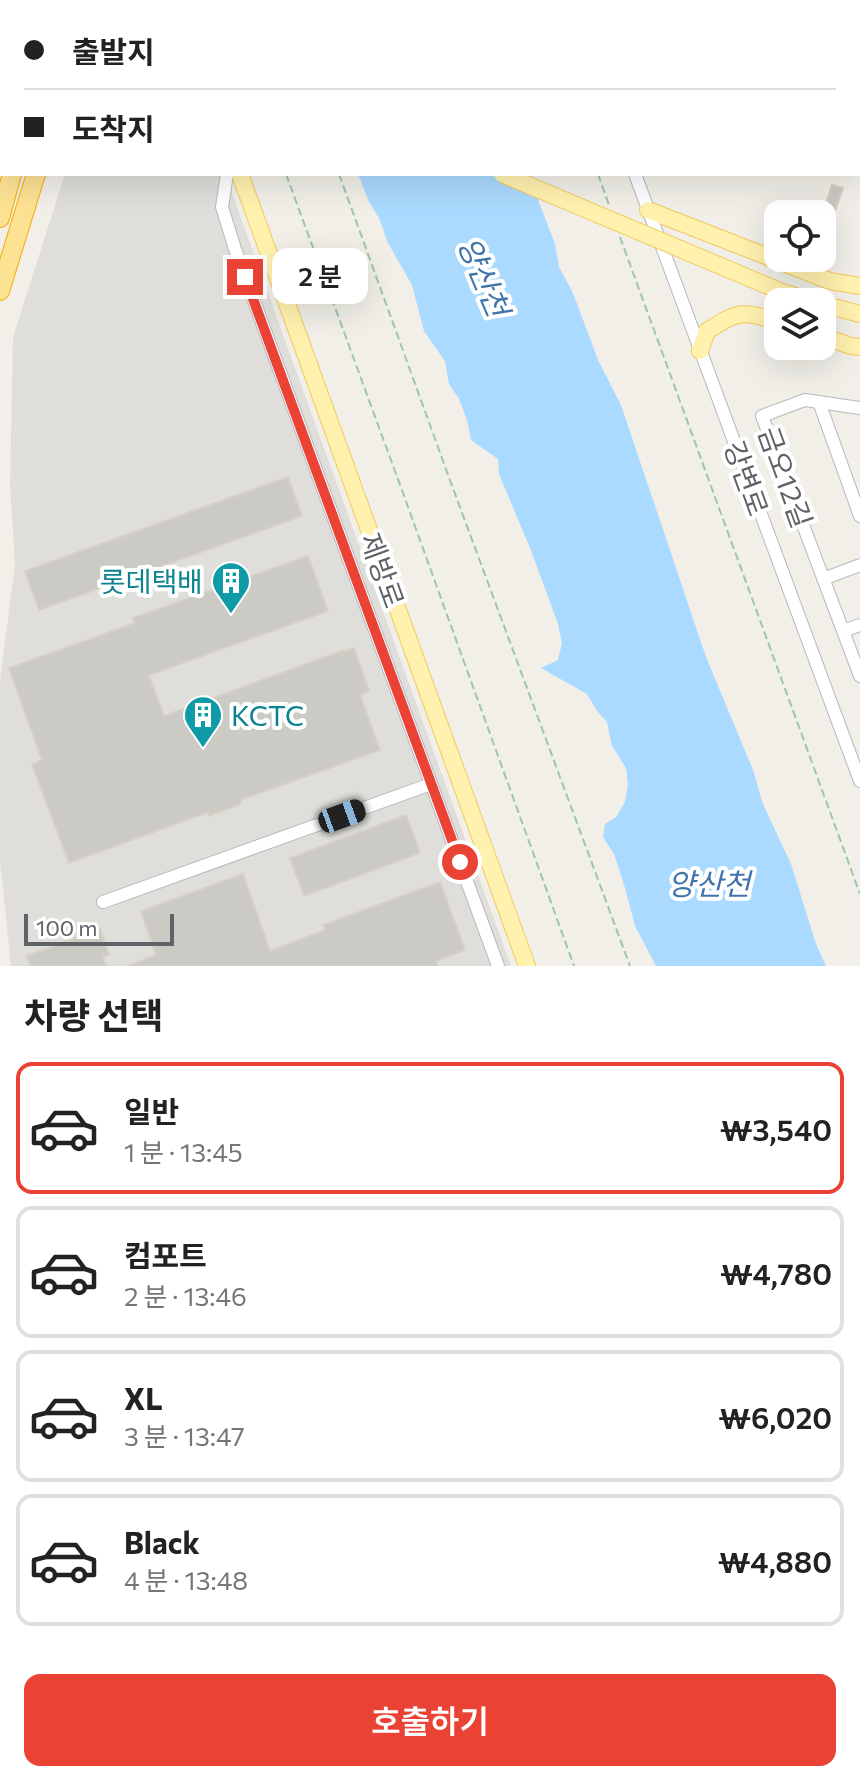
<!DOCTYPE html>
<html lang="ko">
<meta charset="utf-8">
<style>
body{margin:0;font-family:Commissioner,"Noto Sans KR",sans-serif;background:#f6f6f6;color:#222;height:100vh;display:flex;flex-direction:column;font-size:30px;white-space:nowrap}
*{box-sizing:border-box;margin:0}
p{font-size:26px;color:#767676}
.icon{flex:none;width:44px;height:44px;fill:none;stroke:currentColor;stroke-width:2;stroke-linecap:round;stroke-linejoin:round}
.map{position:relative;height:966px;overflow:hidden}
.panel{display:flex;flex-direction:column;background:#fff;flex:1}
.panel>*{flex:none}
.banner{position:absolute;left:0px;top:0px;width:860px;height:176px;box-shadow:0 8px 32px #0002;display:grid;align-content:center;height:176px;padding:0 24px;background:#fff}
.tools{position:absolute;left:764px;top:200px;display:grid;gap:16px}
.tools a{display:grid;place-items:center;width:72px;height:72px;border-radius:16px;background:#fff;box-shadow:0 8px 32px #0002;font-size:40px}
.scale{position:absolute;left:24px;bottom:20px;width:150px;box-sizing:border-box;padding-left:8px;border:4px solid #5f6368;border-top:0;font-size:22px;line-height:28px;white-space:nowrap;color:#5f6368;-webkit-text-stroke:6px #fff;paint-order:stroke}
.end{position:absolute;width:36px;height:36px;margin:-18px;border:10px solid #ea4335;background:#fff;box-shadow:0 0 0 4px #fff}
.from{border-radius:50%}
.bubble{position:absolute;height:56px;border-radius:16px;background:#fff;box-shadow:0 8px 32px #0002;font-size:26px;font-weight:600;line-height:56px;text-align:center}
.car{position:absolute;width:24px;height:48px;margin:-24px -12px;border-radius:10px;box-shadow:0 0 6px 2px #0007;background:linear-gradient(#222 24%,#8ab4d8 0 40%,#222 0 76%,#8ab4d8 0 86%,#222 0)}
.banner b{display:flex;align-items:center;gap:28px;height:76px;font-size:30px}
.banner b+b{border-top:2px solid #e0e0e0}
.banner i{width:20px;height:20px;background:#222}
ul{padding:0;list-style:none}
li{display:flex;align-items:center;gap:24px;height:132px;margin:0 16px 12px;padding:0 8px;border:4px solid #e0e0e0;border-radius:16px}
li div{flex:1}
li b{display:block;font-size:30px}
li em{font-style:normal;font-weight:600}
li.active{border-color:#ea4335}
li>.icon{width:72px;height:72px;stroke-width:1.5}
h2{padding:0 24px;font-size:36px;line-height:96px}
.button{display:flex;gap:16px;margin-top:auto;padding:16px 24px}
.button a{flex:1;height:92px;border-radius:16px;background:#ea4335;color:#fff;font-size:32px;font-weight:600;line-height:92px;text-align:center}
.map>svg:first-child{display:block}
</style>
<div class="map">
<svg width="860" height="966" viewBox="0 0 860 966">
<rect width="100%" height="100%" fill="#f1efe8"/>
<path fill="#e0deda" d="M65,174H225L511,966H11L0,860V681L15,564L10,487L13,337Z"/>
<path fill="#aadaff" d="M358,174H528L555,244L559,267L573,293L598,360L621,405L706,657L753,770L763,804L791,864L816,944L826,966H656L635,926L625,888L614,854L603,837L605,824L616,817L625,802L628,784L626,768L612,746L607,722L597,711L587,694L541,668L558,660L562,643L557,621L530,548L499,474L498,459L471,440L467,420L459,399L449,384L445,361L424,331L412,285L388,243L379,218L369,202Z"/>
<path fill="#cccac5" stroke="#d6d1c6" stroke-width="2" d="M832,185L843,188L830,225L822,223V215Z
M288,477L302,516L39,610L25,571Z
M308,556L328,611L149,675L164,716L344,650L345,652L354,648L369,691L360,695L380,750L240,800L241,804L209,816L208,812L69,863L32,764L42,760L9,668L135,623L133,618Z
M406,815L420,853L304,896L290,858Z
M243,874L270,951L325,930L323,925L440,882L465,950L436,961L438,966H128L156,955L141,911Z
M100,929L109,955L103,957L106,966H30L27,956Z"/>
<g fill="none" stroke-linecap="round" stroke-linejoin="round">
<g stroke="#b5b8bc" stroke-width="14">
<path id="minor" d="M573,0L574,2
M858,31L860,30
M227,174L222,207L235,249L498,966
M635,174L860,781
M819,402L860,516
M860,408L805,400L762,416L860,676
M823,579L860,565
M843,631L860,625
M103,902L431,784"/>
</g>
<g stroke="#f2c960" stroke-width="18">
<path id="major" d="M176,0V2
M240,174L527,966
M648,210L830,281L860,286
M822,304L860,314
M822,336L851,346L860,347
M700,351L707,331C739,311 741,310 778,322"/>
</g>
<g stroke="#f9ab00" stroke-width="20">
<path id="highway" d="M100,2L101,0
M0,218L12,174
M0,291L36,174"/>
</g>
<path stroke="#9cc7a9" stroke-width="2" stroke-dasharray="8 4" stroke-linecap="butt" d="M222,0V2
M271,0L272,2
M535,0V2
M286,174L395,471L574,966
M339,174L451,483L630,966
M598,174L609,205
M620,237L860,894"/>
<use href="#minor" stroke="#fff" stroke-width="12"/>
<use href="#major" stroke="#fff2af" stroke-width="16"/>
<use href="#highway" stroke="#fde293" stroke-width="18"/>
<path stroke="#b6b7b8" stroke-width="3" stroke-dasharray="2 10" stroke-linecap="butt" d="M9,2L10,0
M0,32L2,25"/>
<g stroke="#f2c960" stroke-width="18" stroke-linecap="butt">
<path id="major-bridge" d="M82,0L87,2
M502,174L780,291L814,302"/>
</g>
<use href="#major-bridge" stroke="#fff2af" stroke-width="16"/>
</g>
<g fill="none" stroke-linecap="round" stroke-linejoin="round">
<path stroke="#ea4335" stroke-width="10" d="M245,277L460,862"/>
</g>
<defs>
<g id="building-pin" transform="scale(2)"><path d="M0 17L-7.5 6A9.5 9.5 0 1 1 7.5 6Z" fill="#0f9aa8" stroke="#fff"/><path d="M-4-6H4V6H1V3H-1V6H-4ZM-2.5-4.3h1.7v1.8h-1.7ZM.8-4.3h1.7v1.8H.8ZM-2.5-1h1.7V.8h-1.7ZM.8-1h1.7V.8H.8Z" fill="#fff"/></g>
</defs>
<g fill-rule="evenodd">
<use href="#building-pin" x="231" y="581"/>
<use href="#building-pin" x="203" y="715"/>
</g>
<g text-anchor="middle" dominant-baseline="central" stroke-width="8" stroke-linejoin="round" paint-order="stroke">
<g font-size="28" fill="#5f6368" stroke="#fff">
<text transform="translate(786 477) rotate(70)">금오12길</text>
<text transform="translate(747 478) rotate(70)">강변로</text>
<text transform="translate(383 570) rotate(70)">제방로</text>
</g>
<g font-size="28" fill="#0d838f" stroke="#fff" text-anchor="end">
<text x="203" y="581">롯데택배</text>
<text x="231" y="715" text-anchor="start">KCTC</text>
</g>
<g font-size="30" font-style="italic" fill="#4174aa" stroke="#fff">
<text transform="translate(485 276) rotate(67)">양산천</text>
<text x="709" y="882">양산천</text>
</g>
</g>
</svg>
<div class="tools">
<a><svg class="icon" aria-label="locate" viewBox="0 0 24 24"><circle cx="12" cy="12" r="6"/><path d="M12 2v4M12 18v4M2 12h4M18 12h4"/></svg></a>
<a><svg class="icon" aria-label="layers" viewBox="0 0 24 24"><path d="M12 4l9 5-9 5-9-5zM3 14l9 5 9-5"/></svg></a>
</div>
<div class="scale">100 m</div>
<i class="end from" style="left:460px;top:862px"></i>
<i class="end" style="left:245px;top:277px"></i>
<div class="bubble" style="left:272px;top:248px;width:96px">2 분</div>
<i class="car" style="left:342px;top:816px;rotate:70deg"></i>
<div class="banner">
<b><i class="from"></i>출발지</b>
<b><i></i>도착지</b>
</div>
</div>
<section class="panel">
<h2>차량 선택</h2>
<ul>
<li class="active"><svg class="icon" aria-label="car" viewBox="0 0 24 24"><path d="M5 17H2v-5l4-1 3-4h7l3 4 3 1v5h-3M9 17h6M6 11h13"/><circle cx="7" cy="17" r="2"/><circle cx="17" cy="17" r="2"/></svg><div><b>일반</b><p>1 분 · 13:45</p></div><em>₩3,540</em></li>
<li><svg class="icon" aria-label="car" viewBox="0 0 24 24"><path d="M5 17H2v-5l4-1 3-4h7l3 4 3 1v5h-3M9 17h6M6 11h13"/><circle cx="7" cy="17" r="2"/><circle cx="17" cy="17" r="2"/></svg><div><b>컴포트</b><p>2 분 · 13:46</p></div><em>₩4,780</em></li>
<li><svg class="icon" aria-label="car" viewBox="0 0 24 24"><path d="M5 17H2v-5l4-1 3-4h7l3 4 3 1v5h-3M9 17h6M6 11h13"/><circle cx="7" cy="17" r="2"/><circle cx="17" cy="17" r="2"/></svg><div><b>XL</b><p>3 분 · 13:47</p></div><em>₩6,020</em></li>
<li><svg class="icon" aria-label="car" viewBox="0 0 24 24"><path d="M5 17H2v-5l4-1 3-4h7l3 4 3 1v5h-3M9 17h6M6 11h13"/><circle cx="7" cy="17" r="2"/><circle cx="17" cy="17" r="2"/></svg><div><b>Black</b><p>4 분 · 13:48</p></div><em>₩4,880</em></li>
</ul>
<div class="button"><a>호출하기</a></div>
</section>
